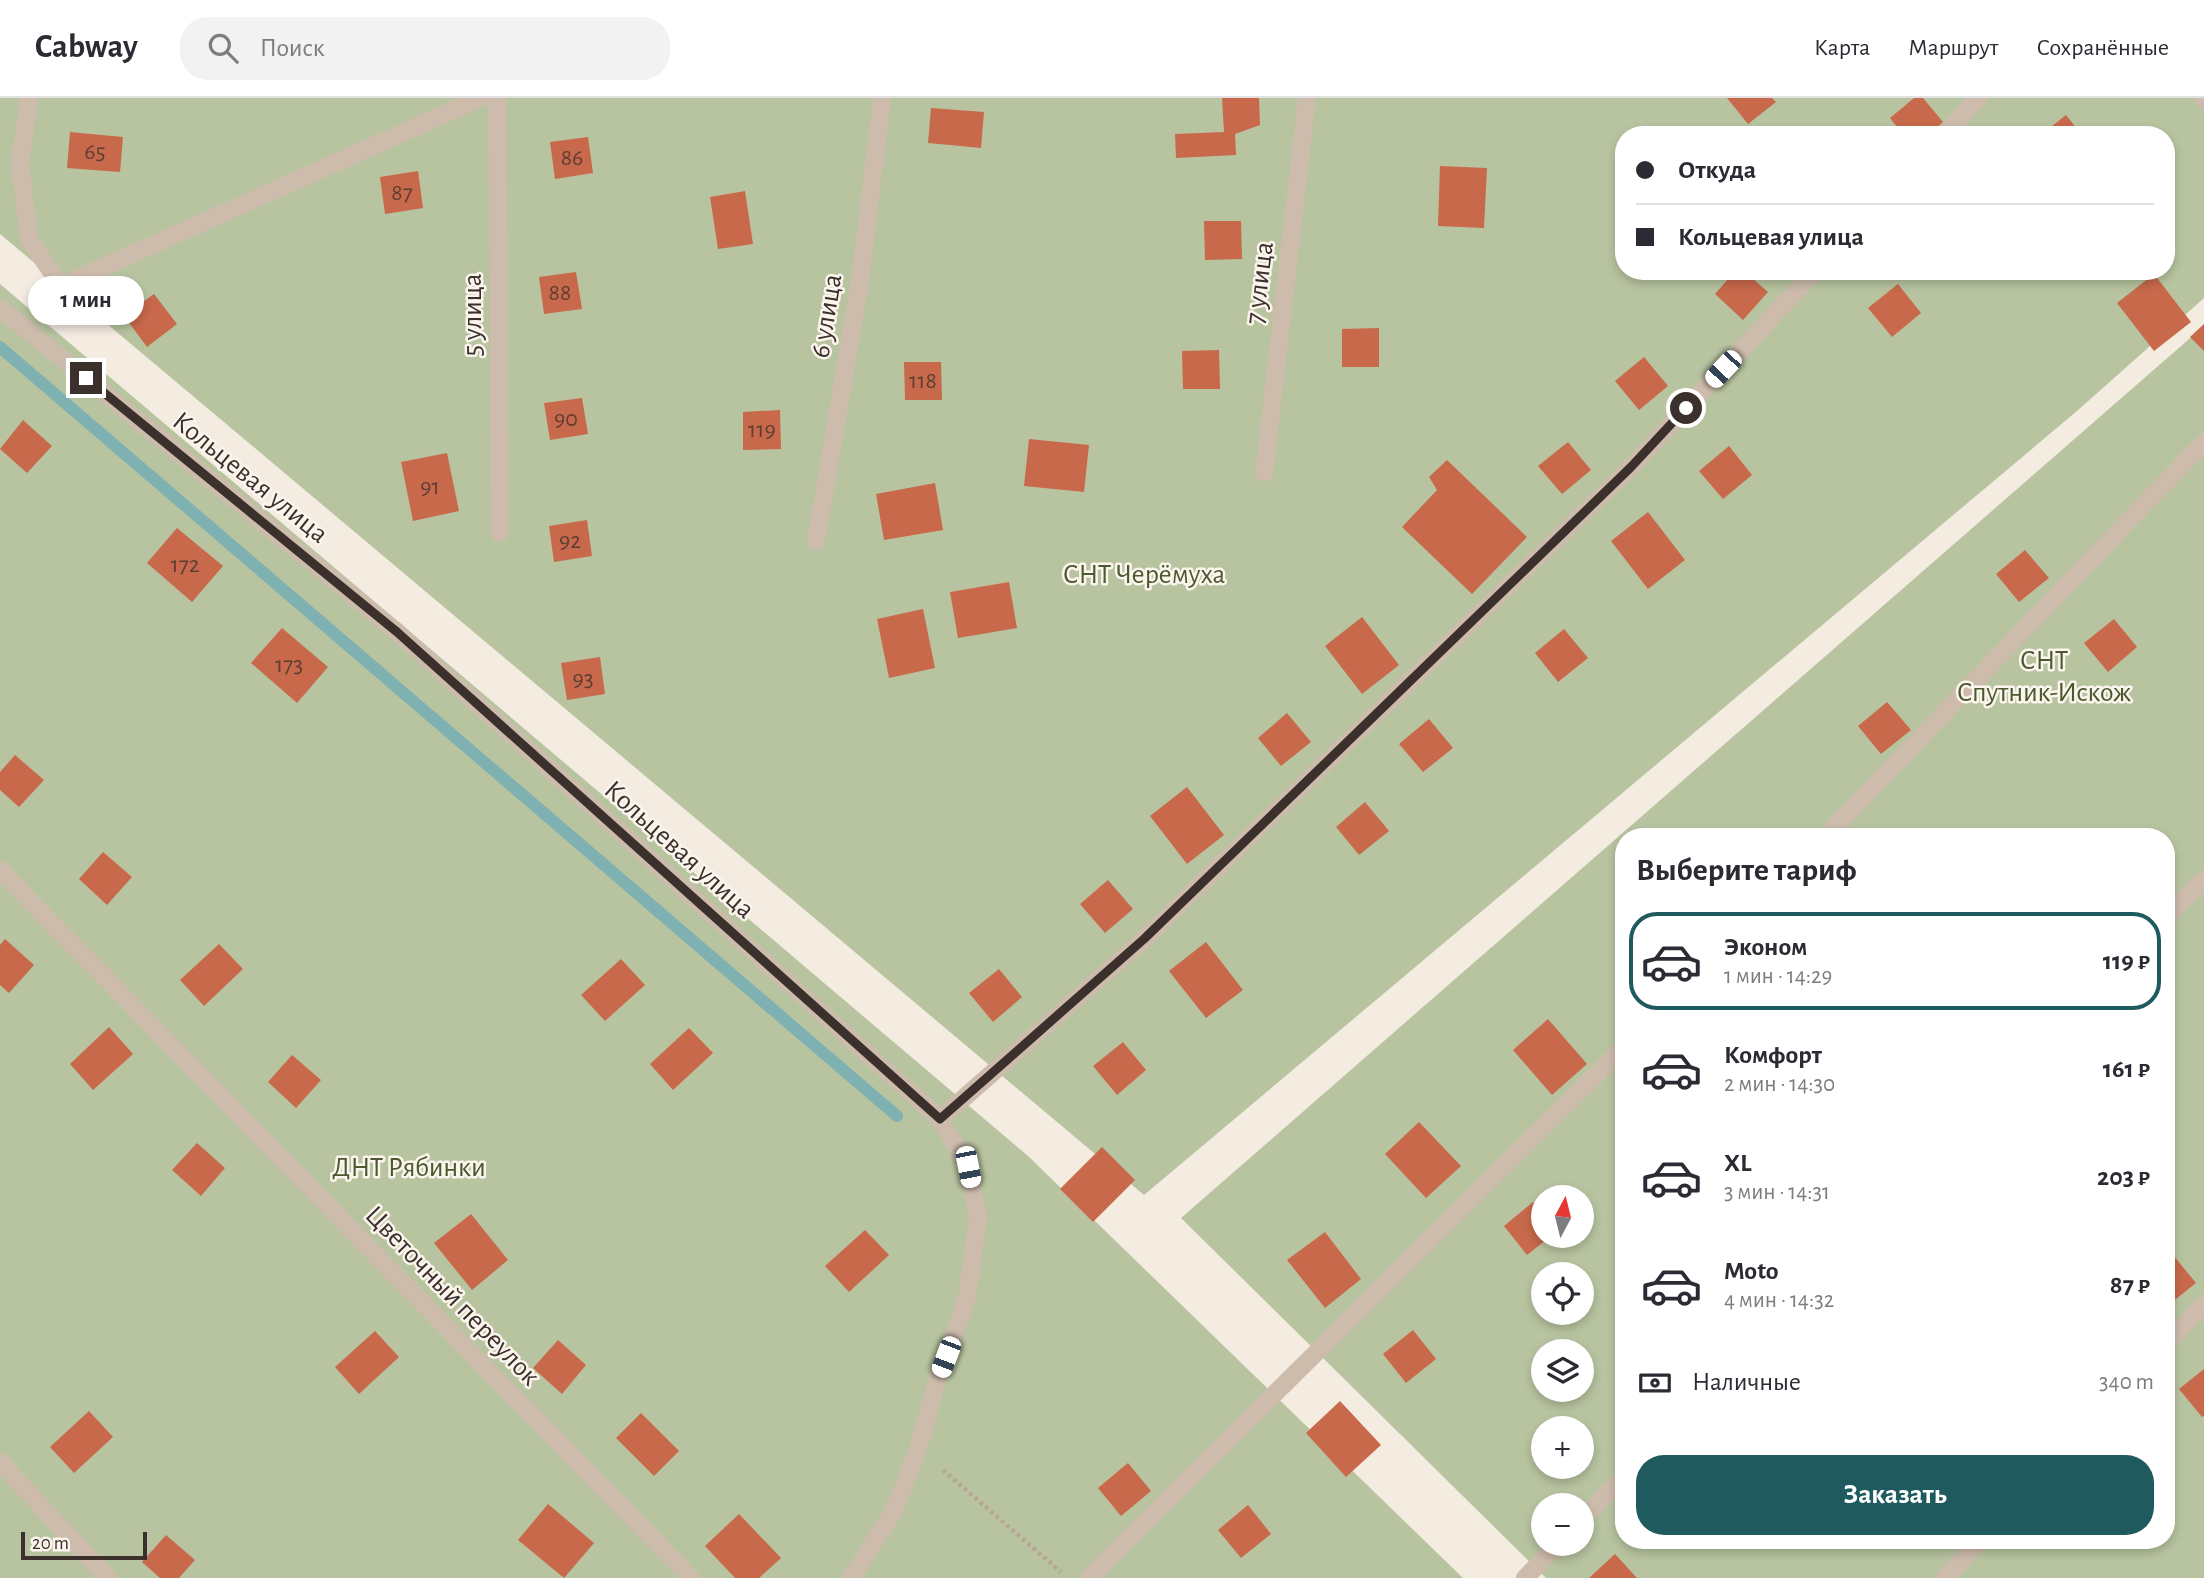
<!DOCTYPE html>
<html lang="ru">
<meta charset="utf-8">
<style>
body{margin:0;font-family:"Alegreya Sans",sans-serif;background:#f2f2f3;color:#2b2b33;height:100vh;display:flex;flex-direction:column;font-size:26px;white-space:nowrap}
*{box-sizing:border-box;margin:0}
p{font-size:23px;color:#7c7c81}
.icon{flex:none;width:38px;height:38px;fill:none;stroke:currentColor;stroke-width:2;stroke-linecap:round;stroke-linejoin:round}
.map{position:relative;flex:1;overflow:hidden}
.panel{position:absolute;left:1615px;top:730px;width:560px;height:721px;display:flex;flex-direction:column;background:#fff;border-radius:28px;box-shadow:0 4px 10px #0003}
.panel>*{flex:none}
.guide{position:absolute;left:1615px;top:28px;width:560px;height:154px;border-radius:28px;box-shadow:0 4px 10px #0003;display:grid;align-content:center;height:154px;padding:0 21px;background:#fff}
.needle{width:46px;rotate:7deg}
.buttons{position:absolute;left:1531px;top:1087px;display:grid;gap:14px}
.buttons a{display:grid;place-items:center;width:63px;height:63px;border-radius:50%;background:#fff;box-shadow:0 4px 10px #0003;font-size:35px}
.scale{position:absolute;left:21px;bottom:18px;width:126px;box-sizing:border-box;padding-left:7px;border:4px solid #3b302b;border-top:0;font-size:19px;line-height:24px;white-space:nowrap;color:#3b302b;-webkit-text-stroke:5px #fbf5ee;paint-order:stroke}
.end{position:absolute;width:32px;height:32px;margin:-16px;border:9px solid #3b302b;background:#fff;box-shadow:0 0 0 4px #fff}
.from{border-radius:50%}
.bubble{position:absolute;height:49px;border-radius:24px;background:#fff;box-shadow:0 4px 10px #0003;font-size:23px;font-weight:600;line-height:49px;text-align:center}
.car{position:absolute;width:21px;height:42px;margin:-21px -10px;border-radius:9px;box-shadow:0 0 5px 2px #0007;background:linear-gradient(#fff 24%,#345 0 40%,#fff 0 76%,#345 0 86%,#fff 0)}
.guide b{display:flex;align-items:center;gap:24px;height:66px;font-size:26px}
.guide b+b{border-top:2px solid #e1e1e2}
.guide i{width:18px;height:18px;background:#2b2b33}
ul{padding:0;list-style:none}
li{display:flex;align-items:center;gap:21px;height:98px;margin:0 14px 10px;padding:0 7px;border:4px solid transparent;border-radius:28px}
li div{flex:1}
li b{display:block;font-size:26px}
li em{font-style:normal;font-weight:600}
li.on{border-color:#1f5a5e}
li>.icon{width:63px;height:63px;stroke-width:1.5}
h2{padding:0 21px;font-size:32px;line-height:84px}
.pay{display:flex;align-items:center;gap:18px;height:77px;padding:0 21px;font-size:26px}
.pay p{margin-inline-start:auto}
.primary-button{display:flex;gap:14px;margin-top:auto;padding:14px 21px}
.primary-button a{flex:1;height:80px;border-radius:28px;background:#1f5a5e;color:#fff;font-size:28px;font-weight:600;line-height:80px;text-align:center}
header{display:flex;align-items:center;gap:42px;box-sizing:border-box;height:98px;padding:0 35px;background:#fff;border-bottom:2px solid #e1e1e2}
header strong{font-size:33px}
nav{display:flex;gap:38px;margin-inline-start:auto;font-size:24px}
.search{width:490px;height:63px;background:#f2f2f3;display:flex;align-items:center;gap:18px;box-sizing:border-box;padding:0 24px;border-radius:28px;color:#7c7c81;font-size:26px}
.map>svg:first-child{display:block}
</style>
<header>
<strong>Cabway</strong>
<div class="search"><svg class="icon" aria-label="search" viewBox="0 0 24 24"><circle cx="10" cy="10" r="6"/><path d="M15 15l6 6"/></svg>Поиск</div>
<nav><a>Карта</a><a>Маршрут</a><a>Сохранённые</a></nav>
</header>
<div class="map">
<svg width="2204" height="1480" viewBox="0 0 2204 1480">
<rect width="100%" height="100%" fill="#f4ebe1"/>
<path fill="#b8c4a0" fill-rule="evenodd" d="M0,0H2204V200L2077,313L1144,1097L0,136ZM1624,37H2166V173H1624Z
M0,186L1028,1058L1463,1480H0Z
M2204,228V1480H1546L1181,1120ZM1624,738H2166V1442H1624ZM1544,1099H1582V1138H1544ZM1544,1176H1582V1214H1544ZM1544,1253H1582V1292H1544ZM1544,1330H1582V1368H1544ZM1544,1407H1582V1446H1544Z"/>
<g fill="none" stroke-linecap="round" stroke-linejoin="round">
<path stroke="#7fb0b2" stroke-width="12" d="M0,249L897,1018"/>
</g>
<path fill="#c8694b" d="M1222,0H1259L1260,27L1235,36L1236,57L1176,60L1175,36L1224,34Z
M1727,0H1772L1776,4L1748,26Z
M1914,0H1923L1943,24L1928,37H1903L1890,20Z
M931,10L984,14L981,50L928,45Z
M2066,17L2082,37H2041Z
M70,34L123,39L120,74L67,70Z
M588,39L593,75L555,81L550,44Z
M1440,68L1487,70L1484,130L1438,128Z
M418,73L423,110L385,116L380,79Z
M745,93L753,146L718,151L710,99Z
M1204,123H1241L1242,161L1205,162Z
M1735,173H1744L1768,194L1743,222L1715,196Z
M576,174L582,211L544,216L539,179Z
M2154,176L2191,224L2154,253L2117,205Z
M1898,186L1921,215L1892,239L1868,210Z
M154,196L177,226L147,249L124,218Z
M2204,226V253L2190,239Z
M1379,230V269H1342V231Z
M1219,252L1220,291H1183L1182,253Z
M1644,259L1668,288L1639,312L1615,283Z
M904,264H941L942,302H905Z
M582,300L588,336L550,342L544,305Z
M780,312L781,351L743,352V314Z
M23,322L52,348L27,375L0,351Z
M1029,341L1089,347L1084,394L1024,388Z
M1568,344L1591,372L1562,396L1538,368Z
M1729,348L1752,377L1723,401L1699,373Z
M447,355L459,413L413,423L401,364Z
M1447,362L1527,439L1472,496L1402,429L1437,392L1429,379Z
M935,385L943,432L884,442L876,396Z
M1648,414L1685,462L1648,491L1611,443Z
M587,422L592,458L554,464L549,428Z
M177,430L223,468L192,504L147,465Z
M2025,452L2049,480L2019,504L1996,476Z
M1009,484L1017,530L958,540L950,494Z
M923,511L935,570L889,580L877,521Z
M1362,519L1399,567L1362,596L1325,548Z
M2114,521L2137,549L2108,574L2084,545Z
M282,530L328,569L297,605L251,565Z
M1564,531L1588,560L1558,584L1535,555Z
M600,559L605,596L567,602L561,565Z
M1887,604L1911,632L1881,656L1858,628Z
M1287,615L1311,644L1281,668L1258,640Z
M1429,621L1453,650L1423,674L1399,646Z
M15,657L44,682L19,709L0,692V674Z
M1187,689L1224,737L1187,766L1150,718Z
M1365,704L1389,733L1359,757L1336,729Z
M103,754L132,779L107,807L79,781Z
M1108,782L1133,811L1105,835L1080,806Z
M5,841L34,867L9,895L0,887V847Z
M1206,844L1243,892L1206,920L1169,873Z
M219,846L243,871L204,908L180,882Z
M621,861L645,887L605,923L581,897Z
M999,871L1022,899L993,924L969,895Z
M1548,921L1587,966L1552,997L1513,952Z
M109,929L133,956L93,992L70,966Z
M689,930L713,955L673,992L650,966Z
M1123,944L1146,972L1117,997L1093,968Z
M292,957L321,982L296,1010L268,984Z
M1419,1024L1461,1068L1426,1100L1385,1056Z
M197,1045L225,1070L201,1098L172,1072Z
M1102,1049L1135,1082L1093,1124L1060,1091Z
M1533,1104L1544,1116V1138H1551L1527,1157L1504,1128Z
M471,1116L508,1162L472,1192L434,1145Z
M865,1132L889,1157L849,1194L825,1168Z
M1325,1134L1361,1181L1325,1210L1287,1162Z
M2173,1157L2196,1185L2166,1209V1162Z
M1413,1232L1436,1261L1406,1285L1383,1256Z
M375,1233L399,1259L359,1296L335,1269Z
M558,1242L586,1267L562,1296L533,1270Z
M2204,1271V1318L2202,1319L2179,1291Z
M1340,1303L1381,1347L1346,1379L1306,1335Z
M89,1313L113,1339L74,1375L50,1349Z
M641,1315L679,1353L654,1378L616,1340Z
M1128,1365L1151,1393L1121,1418L1098,1390Z
M548,1406L594,1445L564,1480L518,1442Z
M1248,1407L1271,1436L1241,1460L1218,1432Z
M739,1416L781,1460L759,1480H735L705,1448Z
M166,1437L195,1462L179,1480H160L142,1464Z
M1615,1456L1637,1480H1589Z"/>
<g fill="none" stroke-linecap="round" stroke-linejoin="round">
<path stroke="#b9a596" stroke-width="4.5" stroke-dasharray="3.5 3.5" stroke-linecap="butt" d="M943,1372L1061,1474"/>
<path stroke="#cdbbac" stroke-width="18" d="M29,0L20,65L29,141L61,188L480,0
M497,0L500,435
M2202,0L2204,2
M1944,37L1978,0
M0,210L397,534L940,1021L968,1069L978,1119L967,1200L937,1282L918,1351L894,1413L851,1480
M1264,375L1307,0
M816,443L860,183L882,0
M1826,738L2204,344
M0,772L691,1480
M2166,820L2204,781
M940,1021L1144,841L1631,369L1815,173
M2166,1246L2204,1206
M0,1364L108,1480
M1582,1421L1624,1378
M1089,1480L1624,949
M1525,1480L1558,1446
M1945,1480L1981,1442"/>
</g>
<g fill="none" stroke-linecap="round" stroke-linejoin="round">
<path stroke="#3b302b" stroke-width="9" d="M86,280L397,534L940,1021L1144,841L1631,369L1686,310"/>
</g>
<g text-anchor="middle" dominant-baseline="central" stroke-width="5" stroke-linejoin="round" paint-order="stroke">
<g font-size="24" fill="#5e3e33">
<text x="95" y="54">65</text>
<text x="572" y="60">86</text>
<text x="402" y="95">87</text>
<text x="560" y="195">88</text>
<text x="923" y="283">118</text>
<text x="566" y="321">90</text>
<text x="762" y="332">119</text>
<text x="430" y="389">91</text>
<text x="570" y="443">92</text>
<text x="185" y="467">172</text>
<text x="289" y="567">173</text>
<text x="583" y="581">93</text>
</g>
<g font-size="28" fill="#3b302b" stroke="#fbf5ee">
<text transform="translate(1260 185) rotate(-83)">7 улица</text>
<text transform="translate(473 217) rotate(-90)">5 улица</text>
<text transform="translate(827 218) rotate(-81)">6 улица</text>
<text transform="translate(250 380) rotate(39)">Кольцевая улица</text>
<text transform="translate(679 752) rotate(42)">Кольцевая улица</text>
<text transform="translate(452 1198) rotate(46)">Цветочный переулок</text>
</g>
<g font-size="28" fill="#4a5a2e" stroke="#fbf5ee">
<text x="1144" y="477">СНТ Черёмуха</text>
<text x="2044" y="563">СНТ<tspan x="2044" dy="32">Спутник-Искож</tspan></text>
<text x="409" y="1070">ДНТ Рябинки</text>
</g>
</g>
</svg>
<div class="buttons">
<a><svg class="needle" viewBox="-14 -14 28 28"><path d="M0-13l5 13h-10z" fill="#e53935"/><path d="M0 13l5-13h-10z" fill="#7c7c81"/></svg></a>
<a><svg class="icon" aria-label="locate" viewBox="0 0 24 24"><circle cx="12" cy="12" r="6"/><path d="M12 2v4M12 18v4M2 12h4M18 12h4"/></svg></a>
<a><svg class="icon" aria-label="layers" viewBox="0 0 24 24"><path d="M12 4l9 5-9 5-9-5zM3 14l9 5 9-5"/></svg></a>
<a>+</a>
<a>−</a>
</div>
<div class="scale">20 m</div>
<i class="end from" style="left:1686px;top:310px"></i>
<i class="end" style="left:86px;top:280px"></i>
<div class="bubble" style="left:28px;top:178px;width:116px">1 мин</div>
<i class="car" style="left:1723px;top:271px;rotate:223deg"></i>
<i class="car" style="left:968px;top:1069px;rotate:169deg"></i>
<i class="car" style="left:946px;top:1259px;rotate:201deg"></i>
<div class="guide">
<b><i class="from"></i>Откуда</b>
<b><i></i>Кольцевая улица</b>
</div>
<section class="panel">
<h2>Выберите тариф</h2>
<ul>
<li class="on"><svg class="icon" aria-label="car" viewBox="0 0 24 24"><path d="M5 17H2v-5l4-1 3-4h7l3 4 3 1v5h-3M9 17h6M6 11h13"/><circle cx="7" cy="17" r="2"/><circle cx="17" cy="17" r="2"/></svg><div><b>Эконом</b><p>1 мин · 14:29</p></div><em>119 ₽</em></li>
<li><svg class="icon" aria-label="car" viewBox="0 0 24 24"><path d="M5 17H2v-5l4-1 3-4h7l3 4 3 1v5h-3M9 17h6M6 11h13"/><circle cx="7" cy="17" r="2"/><circle cx="17" cy="17" r="2"/></svg><div><b>Комфорт</b><p>2 мин · 14:30</p></div><em>161 ₽</em></li>
<li><svg class="icon" aria-label="car" viewBox="0 0 24 24"><path d="M5 17H2v-5l4-1 3-4h7l3 4 3 1v5h-3M9 17h6M6 11h13"/><circle cx="7" cy="17" r="2"/><circle cx="17" cy="17" r="2"/></svg><div><b>XL</b><p>3 мин · 14:31</p></div><em>203 ₽</em></li>
<li><svg class="icon" aria-label="car" viewBox="0 0 24 24"><path d="M5 17H2v-5l4-1 3-4h7l3 4 3 1v5h-3M9 17h6M6 11h13"/><circle cx="7" cy="17" r="2"/><circle cx="17" cy="17" r="2"/></svg><div><b>Moto</b><p>4 мин · 14:32</p></div><em>87 ₽</em></li>
</ul>
<div class="pay"><svg class="icon" aria-label="cash" viewBox="0 0 24 24"><path d="M3 7h18v10H3z"/><circle cx="12" cy="12" r="2"/></svg>Наличные<p>340 m</p></div>
<div class="primary-button"><a>Заказать</a></div>
</section>
</div>
